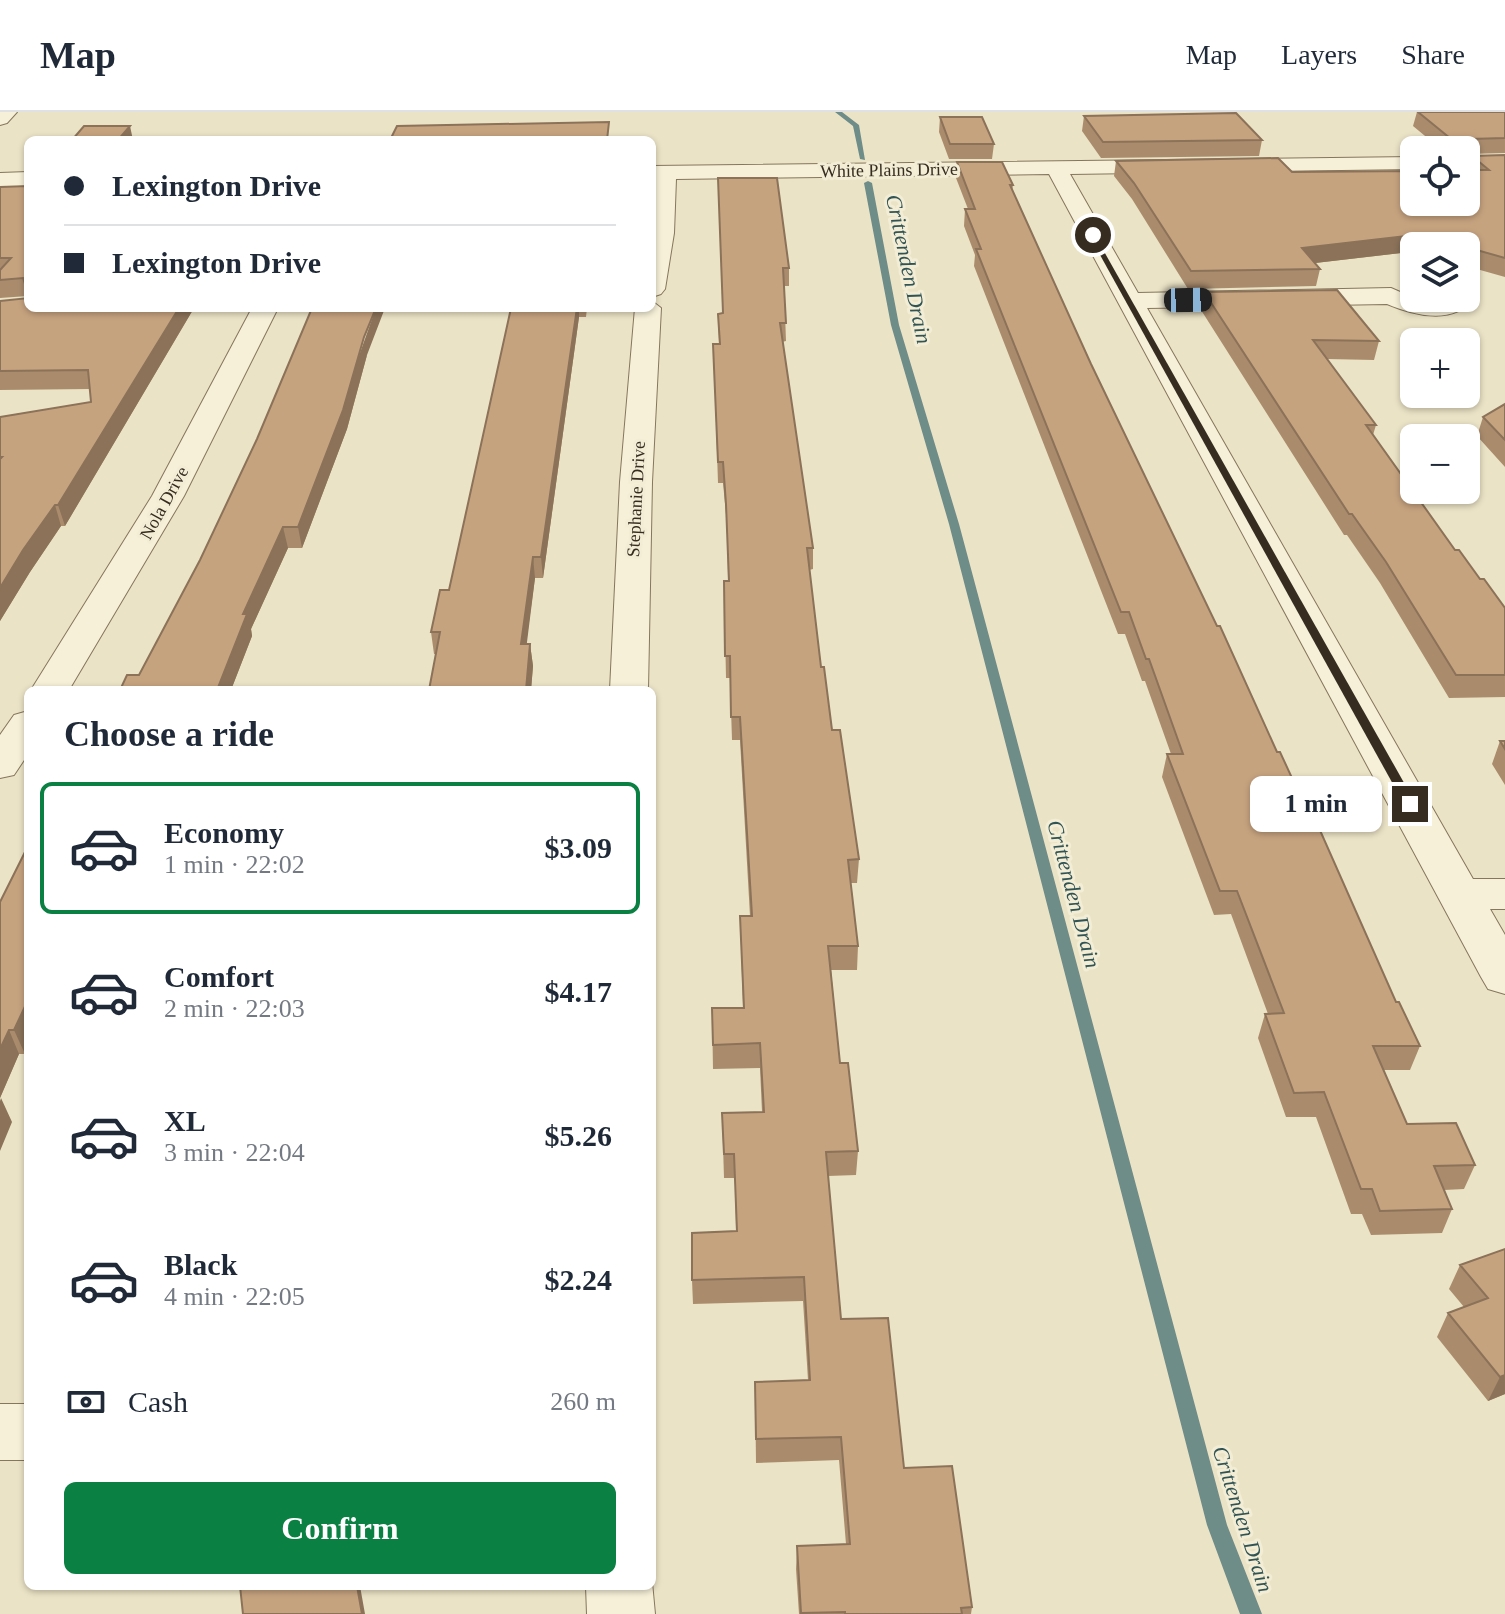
<!DOCTYPE html>
<meta charset="utf-8">
<style>
body{margin:0;font-family:Georgia,serif;background:#f2f2f3;color:#1f2937;height:100vh;display:flex;flex-direction:column;font-size:30px;white-space:nowrap}
*{box-sizing:border-box;margin:0}
p{font-size:26px;color:#747a83}
.icon{flex:none;width:44px;height:44px;fill:none;stroke:currentColor;stroke-width:2;stroke-linecap:round;stroke-linejoin:round}
.map{position:relative;flex:1;overflow:hidden}
.drawer{position:absolute;left:24px;top:574px;width:632px;height:904px;display:flex;flex-direction:column;background:#fff;border-radius:12px;box-shadow:0 2px 6px #0004}
.drawer>*{flex:none}
.guide{position:absolute;left:24px;top:24px;width:632px;height:176px;border-radius:12px;box-shadow:0 2px 6px #0004;display:grid;align-content:center;height:176px;padding:0 40px;background:#fff}
.tools{position:absolute;left:1400px;top:24px;display:grid;gap:16px}
.tools a{display:grid;place-items:center;width:80px;height:80px;border-radius:12px;background:#fff;box-shadow:0 2px 6px #0004;font-size:40px}
.end{position:absolute;width:36px;height:36px;margin:-18px;border:10px solid #362c20;background:#fff;box-shadow:0 0 0 4px #fff}
.from{border-radius:50%}
.bubble{position:absolute;height:56px;border-radius:12px;background:#fff;box-shadow:0 2px 6px #0004;font-size:26px;font-weight:600;line-height:56px;text-align:center}
.car{position:absolute;width:24px;height:48px;margin:-24px -12px;border-radius:10px;box-shadow:0 0 6px 2px #0007;background:linear-gradient(#222 24%,#8ab4d8 0 40%,#222 0 76%,#8ab4d8 0 86%,#222 0)}
.guide b{display:flex;align-items:center;gap:28px;height:76px;font-size:30px}
.guide b+b{border-top:2px solid #e0e1e3}
.guide i{width:20px;height:20px;background:#1f2937}
ul{padding:0;list-style:none}
li{display:flex;align-items:center;gap:24px;height:132px;margin:0 16px 12px;padding:0 24px;border:4px solid transparent;border-radius:12px}
li div{flex:1}
li b{display:block;font-size:30px}
li em{font-style:normal;font-weight:600}
li.on{border-color:#0b8043}
li>.icon{width:72px;height:72px;stroke-width:1.5}
h2{padding:0 40px;font-size:36px;line-height:96px}
.pay{display:flex;align-items:center;gap:20px;height:88px;padding:0 40px;font-size:30px}
.pay p{margin-inline-start:auto}
.button{display:flex;gap:16px;margin-top:auto;padding:16px 40px}
.button a{flex:1;height:92px;border-radius:12px;background:#0b8043;color:#fff;font-size:32px;font-weight:600;line-height:92px;text-align:center}
header{display:flex;align-items:center;gap:48px;box-sizing:border-box;height:112px;padding:0 40px;background:#fff;border-bottom:2px solid #e0e1e3}
header strong{font-size:38px}
nav{display:flex;gap:44px;margin-inline-start:auto;font-size:28px}
.map>svg:first-child{display:block}
</style>
<header>
<strong>Map</strong>
<nav><a>Map</a><a>Layers</a><a>Share</a></nav>
</header>
<div class="map">
<svg width="1505" height="1502" viewBox="0 0 1505 1502">
<rect width="100%" height="100%" fill="#ebe3c6"/>
<g fill="none" stroke-linecap="round" stroke-linejoin="round">
<path fill="#6e8c88" fill-rule="evenodd" d="M835,0H842L859,13L865,48L860,47L853,14Z
M868,69L872,71L899,213L959,412L1227,1413L1262,1502H1240L1207,1413L949,412L891,213L864,71Z"/>
<g stroke="#85765d" stroke-width="2">
<path id="minor" d="M0,0H17L7,11L0,13Z
M1505,44V56L1466,57V45Z
M1414,45V57L1070,62L1138,181L1391,176L1414,186H1466V179L1474,186C1454,214 1413,203 1387,192L1147,196L1473,767H1505V797H1490L1505,823V882L1488,877L1481,865L1049,62L676,67L674,121L665,177L661,182L652,185V54Z
M28,60V74L0,75V61Z
M652,189L661,196L652,370L648,578H610L620,370L635,196H652Z
M252,196H278L184,384L69,578H31L152,384Z
M28,599V642L14,663L0,666V623L14,603Z
M0,1292H28V1348H0Z
M652,1470L655,1502H587L586,1474H652Z"/>
</g>
<use href="#minor" fill="#f6f0d8" fill-rule="evenodd"/>
</g>
<path fill="#aa8c6d" d="M1417,0H1505V41L1467,42L1466,44V38H1442L1413,14Z
M1084,4L1262,28L1259,44L1101,46L1082,19Z
M940,5L994,32L992,47H949L939,20Z
M1505,43V165L1466,154V134H1414V145H1406L1401,141L1315,151L1320,157L1316,174L1188,177L1132,87L1114,64L1116,49L1292,60L1469,58L1472,44Z
M957,50L1013,73L1012,79L1091,252L1396,890L1420,934L1410,958H1383L1407,1012L1475,1053L1464,1077L1444,1078L1452,1097L1442,1121L1371,1123L1362,1102H1351L1316,1005H1286L1258,926L1265,902H1268L1231,802L1214,803L1162,665L1167,642H1171L1145,569H1142L1125,522H1118L974,154L975,143L964,114L965,97H968L956,66Z
M718,66L789,156V174H784L786,229L782,230L813,436V457L809,458L821,555L832,618L859,747L857,771H851L858,834L857,858H831L840,951L858,1039L856,1063L828,1064L841,1207L904,1356L972,1495L971,1502H799L796,1457L797,1434L846,1432L839,1348L756,1351L755,1270L808,1268L803,1189L693,1192L692,1168L736,1119L735,1066H724L722,1001L762,1000L760,956L713,957L712,896H743L740,804H750L740,628H732L730,566H726L724,469H728L727,413L723,371H718L714,250L719,232L718,202L723,201Z
M28,74V184L0,186V75Z
M1204,180L1379,229L1374,248L1327,247L1376,313L1373,323L1455,438L1505,496V585L1449,586L1380,471L1347,423H1344L1201,198Z
M0,189L28,196H194L65,414H61L30,460L0,509V305L91,290L90,277L0,278Z
M511,196H587L586,205H579L543,466H535L526,532H530L533,554L531,578H429L436,542H434L431,520L449,478Z
M367,243L347,317L302,436H288L251,517L252,524L231,578H120L139,563Z
M1505,292V355L1477,324L1483,305Z
M1500,629H1505V673L1492,652Z
M0,790L25,942H19L0,986Z
M1505,1137V1282L1488,1289L1437,1225L1448,1201L1464,1195L1449,1177L1460,1153Z"/>
<path fill="#8b7259" d="M130,14L133,28H118Z
M1406,124L1401,141L1298,153L1302,136Z
M179,196H194L65,414L58,393Z
M376,196H385L367,243L347,317L302,436L298,415Z
M577,196H579V205L543,466L541,445Z
M55,393L61,414L30,460L0,509V476L23,438Z
M283,415L288,436L251,517L252,524L231,578H217L243,502Z
M533,445L535,466L524,554L521,532Z
M530,532L533,554L531,578H526Z
M28,888V934L25,942L14,918Z
M9,918L19,942L0,986V937Z
M1,986L12,1010L0,1039V989Z
M1505,1263V1282L1488,1289L1500,1265Z
M357,1474H360L365,1502H362Z"/>
<path fill="#c6a37f" stroke="#8b7259" stroke-width="2" d="M1418,0H1505V26L1470,27L1467,40Z
M1236,1L1262,28L1103,30L1084,4Z
M940,5H982L994,32H950Z
M609,10L607,28H390L397,14Z
M84,14H130L118,28H72Z
M1505,43V146L1466,135V134L1438,127L1410,128L1406,124L1302,136L1320,157L1191,159L1134,71L1116,49L1278,46L1292,60L1414,59V90H1466V58H1489L1472,44Z
M957,50H1002L1013,73H1010L1091,252L1217,514H1220L1277,640H1280L1315,716H1319L1396,890H1399L1420,934H1373L1407,1012L1456,1011L1475,1053L1434,1054L1452,1097L1380,1099L1372,1077H1361L1324,980L1294,981L1265,902L1284,901L1237,779H1220L1167,642H1183L1149,547H1146L1129,500H1121L976,137H981L965,97H975Z
M718,66H777L789,156H783L786,211H780L813,436H807L821,555H824L832,618H840L859,747L848,748L858,834H828L840,951H848L858,1039L826,1040L841,1207L888,1206L904,1356L952,1354L972,1495L961,1496L962,1502H845V1500L801,1501L797,1434L850,1432L841,1325L756,1327L755,1270L810,1268L804,1165L692,1168V1121L737,1119L734,1042H724L722,1001L764,1000L760,931L713,933L712,896H744L740,804H752L740,605H731L730,544H725L724,469H729L726,392L723,350H718L713,232H720L718,202L723,201Z
M28,74V175H26L23,166L0,168V158L11,146H0V75Z
M1337,178L1379,229L1313,228L1376,313H1366L1455,438H1459L1480,467H1484L1505,496V563H1456L1386,450L1352,402H1349L1204,180Z
M28,186V196H179L58,393H55L23,438L0,476V347L2,345H0V305L91,290L88,258L0,259V189Z
M312,196H376L364,225L343,298L298,415H283L243,502H247L217,578H120L127,563H139L200,448L257,327Z
M511,196H577L541,445H533L521,532H530L526,578H429L440,520H431L440,478H449Z
M1505,292V328L1483,305Z
M1500,629H1505V637Z
M28,734V888L14,918H9L0,937V790Z
M1505,1137V1263L1500,1265L1448,1201L1488,1186L1460,1153Z
M240,1474H357L362,1502H243Z"/>
<path fill="#362c20" d="M1093,120L1416,692L1414,695L1404,692L1089,123Z"/>
<g text-anchor="middle" dominant-baseline="central" stroke-width="6" stroke-linejoin="round" paint-order="stroke">
<g font-size="18" fill="#362c20" stroke="#f3edd5">
<text transform="translate(889 58) rotate(-1)">White Plains Drive</text>
<text transform="translate(636 387) rotate(-87)">Stephanie Drive</text>
<text transform="translate(164 391) rotate(-61)">Nola Drive</text>
</g>
<g font-size="22" font-style="italic" fill="#305354" stroke="#f3edd5">
<text transform="translate(909 157) rotate(78)">Crittenden Drain</text>
<text transform="translate(1074 782) rotate(75)">Crittenden Drain</text>
<text transform="translate(1243 1407) rotate(72)">Crittenden Drain</text>
</g>
</g>
</svg>
<div class="tools">
<a><svg class="icon" aria-label="locate" viewBox="0 0 24 24"><circle cx="12" cy="12" r="6"/><path d="M12 2v4M12 18v4M2 12h4M18 12h4"/></svg></a>
<a><svg class="icon" aria-label="layers" viewBox="0 0 24 24"><path d="M12 4l9 5-9 5-9-5zM3 14l9 5 9-5"/></svg></a>
<a>+</a>
<a>−</a>
</div>
<i class="end from" style="left:1093px;top:123px"></i>
<i class="end" style="left:1410px;top:692px"></i>
<div class="bubble" style="left:1250px;top:664px;width:132px">1 min</div>
<i class="car" style="left:1188px;top:188px;rotate:89deg"></i>
<div class="guide">
<b><i class="from"></i>Lexington Drive</b>
<b><i></i>Lexington Drive</b>
</div>
<section class="drawer">
<h2>Choose a ride</h2>
<ul>
<li class="on"><svg class="icon" aria-label="car" viewBox="0 0 24 24"><path d="M5 17H2v-5l4-1 3-4h7l3 4 3 1v5h-3M9 17h6M6 11h13"/><circle cx="7" cy="17" r="2"/><circle cx="17" cy="17" r="2"/></svg><div><b>Economy</b><p>1 min · 22:02</p></div><em>$3.09</em></li>
<li><svg class="icon" aria-label="car" viewBox="0 0 24 24"><path d="M5 17H2v-5l4-1 3-4h7l3 4 3 1v5h-3M9 17h6M6 11h13"/><circle cx="7" cy="17" r="2"/><circle cx="17" cy="17" r="2"/></svg><div><b>Comfort</b><p>2 min · 22:03</p></div><em>$4.17</em></li>
<li><svg class="icon" aria-label="car" viewBox="0 0 24 24"><path d="M5 17H2v-5l4-1 3-4h7l3 4 3 1v5h-3M9 17h6M6 11h13"/><circle cx="7" cy="17" r="2"/><circle cx="17" cy="17" r="2"/></svg><div><b>XL</b><p>3 min · 22:04</p></div><em>$5.26</em></li>
<li><svg class="icon" aria-label="car" viewBox="0 0 24 24"><path d="M5 17H2v-5l4-1 3-4h7l3 4 3 1v5h-3M9 17h6M6 11h13"/><circle cx="7" cy="17" r="2"/><circle cx="17" cy="17" r="2"/></svg><div><b>Black</b><p>4 min · 22:05</p></div><em>$2.24</em></li>
</ul>
<div class="pay"><svg class="icon" aria-label="cash" viewBox="0 0 24 24"><path d="M3 7h18v10H3z"/><circle cx="12" cy="12" r="2"/></svg>Cash<p>260 m</p></div>
<div class="button"><a>Confirm</a></div>
</section>
</div>
